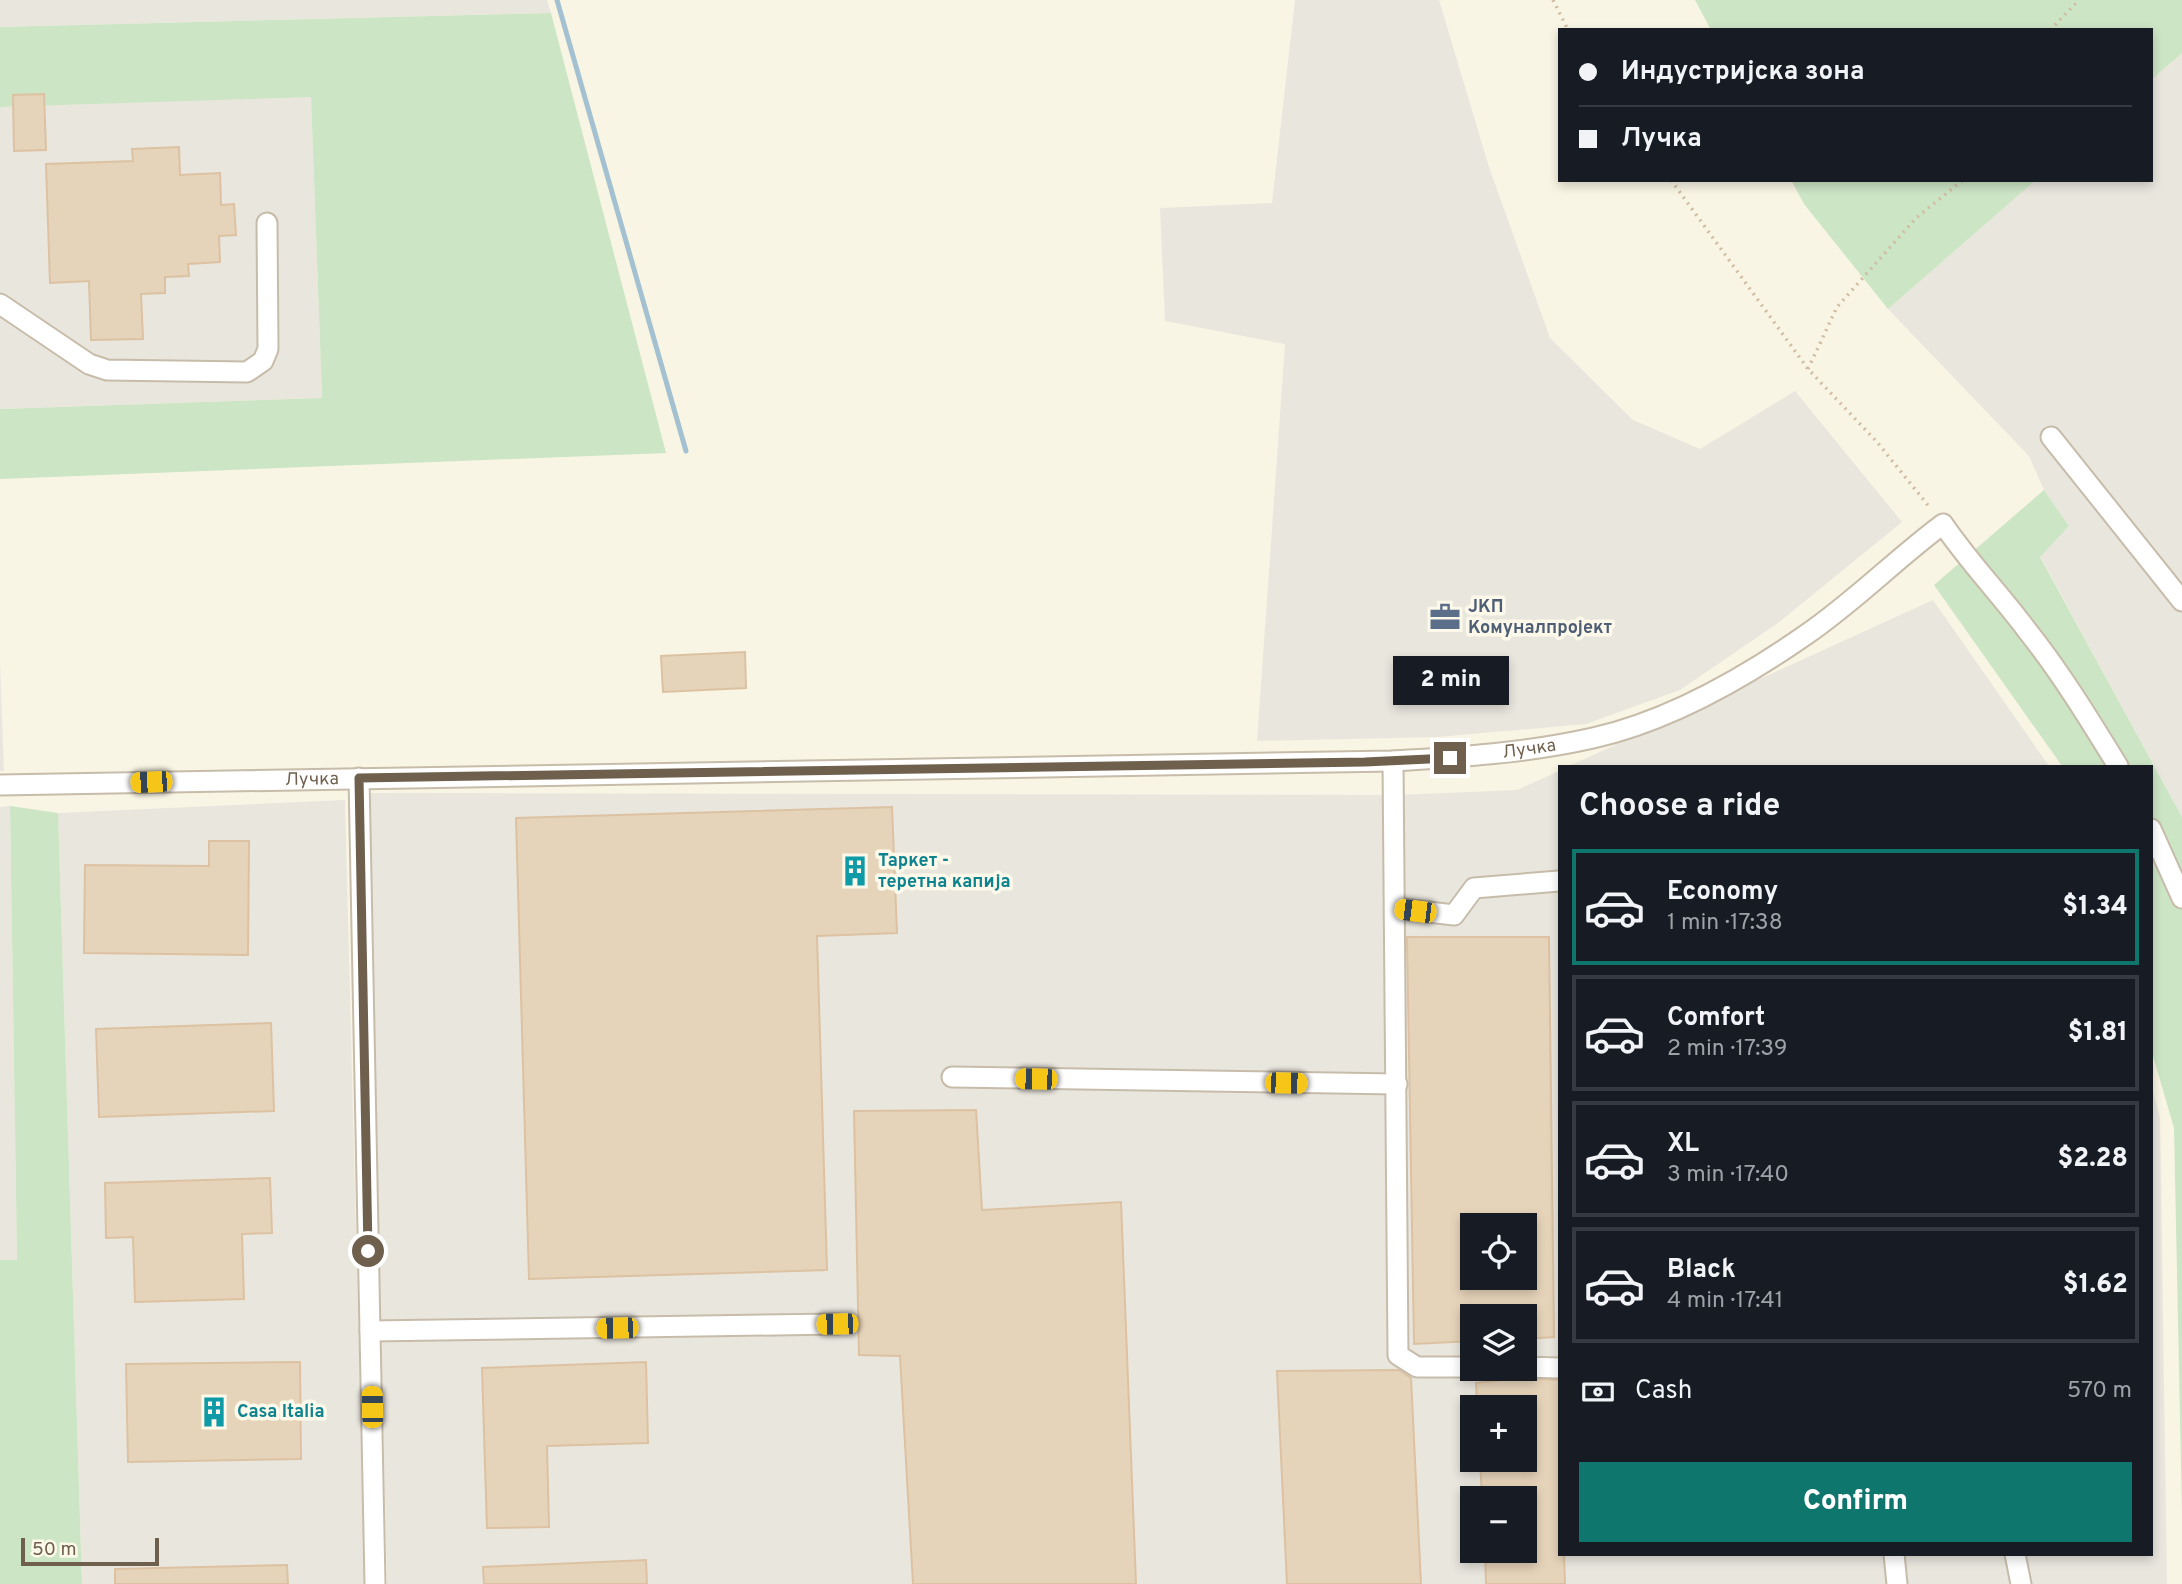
<!DOCTYPE html>
<meta charset="utf-8">
<style>
body{margin:0;font-family:Overpass,sans-serif;background:#20242c;color:#f1f3f6;height:100vh;display:flex;flex-direction:column;font-size:26px;white-space:nowrap}
*{box-sizing:border-box;margin:0}
p{font-size:23px;color:#9ea1a6}
.icon{flex:none;width:38px;height:38px;fill:none;stroke:currentColor;stroke-width:2;stroke-linecap:round;stroke-linejoin:round}
.map{position:relative;flex:1;overflow:hidden}
.drawer{position:absolute;left:1558px;top:765px;width:595px;height:791px;display:flex;flex-direction:column;background:#171b24;border-radius:0px;box-shadow:0 4px 10px #0003}
.drawer>*{flex:none}
.hud{position:absolute;left:1558px;top:28px;width:595px;height:154px;border-radius:0px;box-shadow:0 4px 10px #0003;display:grid;align-content:center;height:154px;padding:0 21px;background:#171b24}
.tools{position:absolute;left:1460px;top:1213px;display:grid;gap:14px}
.tools a{display:grid;place-items:center;width:77px;height:77px;border-radius:0px;background:#171b24;box-shadow:0 4px 10px #0003;font-size:35px}
.scale{position:absolute;left:21px;bottom:18px;width:138px;box-sizing:border-box;padding-left:7px;border:4px solid #6f5f4d;border-top:0;font-size:19px;line-height:24px;white-space:nowrap;color:#6f5f4d;-webkit-text-stroke:5px #fdf9ea;paint-order:stroke}
.end{position:absolute;width:32px;height:32px;margin:-16px;border:9px solid #6f5f4d;background:#fff;box-shadow:0 0 0 4px #fff}
.from{border-radius:50%}
.bubble{position:absolute;height:49px;border-radius:0px;background:#171b24;box-shadow:0 4px 10px #0003;font-size:23px;font-weight:800;line-height:49px;text-align:center}
.car{position:absolute;width:21px;height:42px;margin:-21px -10px;border-radius:9px;box-shadow:0 0 5px 2px #0007;background:linear-gradient(#f5c518 24%,#345 0 40%,#f5c518 0 76%,#345 0 86%,#f5c518 0)}
.hud b{display:flex;align-items:center;gap:24px;height:66px;font-size:26px}
.hud b+b{border-top:2px solid #363941}
.hud i{width:18px;height:18px;background:#f1f3f6}
ul{padding:0;list-style:none}
li{display:flex;align-items:center;gap:21px;height:116px;margin:0 14px 10px;padding:0 7px;border:4px solid #363941;border-radius:0px}
li div{flex:1}
li b{display:block;font-size:26px}
li em{font-style:normal;font-weight:800}
li.current{border-color:#0f766e}
li>.icon{width:63px;height:63px;stroke-width:1.5}
h2{padding:0 21px;font-size:32px;line-height:84px}
.pay{display:flex;align-items:center;gap:18px;height:77px;padding:0 21px;font-size:26px}
.pay p{margin-inline-start:auto}
.cta{display:flex;gap:14px;margin-top:auto;padding:14px 21px}
.cta a{flex:1;height:80px;border-radius:0px;background:#0f766e;color:#fff;font-size:28px;font-weight:800;line-height:80px;text-align:center}
.map>svg:first-child{display:block}
</style>
<div class="map">
<svg width="2182" height="1584" viewBox="0 0 2182 1584">
<rect width="100%" height="100%" fill="#f9f5e4"/>
<path fill="#e9e6de" fill-rule="evenodd" d="M0,0H547L551,13L0,27Z
M1295,0H1439L1489,167L1550,338L1633,420L1700,449L1795,391L1902,522L1778,623L1680,690L1586,724L1437,737L1257,741L1285,344L1165,321L1160,208L1272,203Z
M2182,53V817L2040,556L2069,526L2044,490L2029,456L1888,309L2036,180H2151V80Z
M311,96L322,398L0,409V107Z
M1933,600L2049,766H1569Z
M0,661L4,771H0Z
M1559,771V1554H2151V1084L2160,1117L2167,1584H387L368,793L1398,795L1517,790ZM1472,1225H1524V1278H1472ZM1472,1316H1524V1368H1472ZM1472,1407H1524V1460H1472ZM1472,1498H1524V1550H1472Z
M345,800L365,1584H82L58,813Z
M10,806L17,1261L0,1260V807Z"/>
<path fill="#cce5c5" d="M1695,0H2182V53L2151,80V30H1711Z
M551,13L666,453L0,479V409L322,398L311,97L0,107V27Z
M1791,180H2036L1888,309L1804,204Z
M2044,490L2069,526L2040,557L2182,817V1514L2174,1128L2151,1049V766H2062L1934,585Z
M10,806L58,813L82,1584H0V1260H17Z"/>
<g fill="none" stroke-linecap="round" stroke-linejoin="round">
<path stroke="#a3c1d1" stroke-width="5" d="M557,0L686,451"/>
</g>
<path fill="#e6d4ba" stroke="#dcc2a2" stroke-width="2" fill-rule="evenodd" d="M44,94L46,150L14,151L13,95Z
M179,147L180,175L220,173L221,205L234,204L236,235L219,236L220,262L188,264L189,276L165,277V293L141,294L143,339L91,340L89,281L50,283L46,164L133,161L132,149Z
M745,652L746,688L663,692L661,656Z
M892,807L897,933L817,936L827,1270L529,1279L516,818Z
M209,841H249L248,955L84,953L85,865L209,866Z
M1407,937H1549L1554,1337L1524,1339V1316H1472V1341L1414,1344ZM1472,1225H1524V1278H1472Z
M271,1023L274,1111L99,1117L96,1029Z
M976,1110L982,1210L1121,1202L1136,1584H913L900,1356L859,1355L854,1111Z
M270,1178L272,1233L242,1234L244,1299L135,1302L133,1237L106,1238L105,1183Z
M300,1362L301,1459L128,1462L126,1364Z
M646,1362L648,1443L547,1446L549,1527L487,1528L482,1368Z
M1399,1370L1411,1378L1421,1584H1287L1277,1371Z
M1520,1378L1559,1380V1554H1564L1565,1584H1486L1485,1550H1524V1498H1482L1480,1460H1524V1407H1477L1476,1383Z
M646,1560L647,1584H484L483,1567Z
M287,1565L288,1584H115V1569Z"/>
<g fill="none" stroke-linecap="round" stroke-linejoin="round">
<g stroke="#c7bcaa" stroke-width="23">
<g id="minor">
<path d="M0,304L89,364L107,370L247,372L263,361L268,349L267,223"/>
<path d="M2051,437L2182,601"/>
<path d="M1393,761L1398,1355L1417,1367H1472"/>
<path d="M359,778L375,1584"/>
<path id="s1" d="M0,785L1393,761C1460,757 1527,753 1593,738C1669,721 1744,678 1807,634C1855,601 1896,559 1943,524C1968,561 1999,593 2026,629C2061,673 2089,719 2118,766"/>
<path d="M2151,829L2182,898"/>
<path d="M1395,908L1454,915L1474,888L1559,881"/>
<path d="M952,1077L1397,1084"/>
<path d="M370,1331L837,1324"/>
<path d="M1524,1367L1559,1368"/>
<path d="M1894,1554L1897,1584"/>
<path d="M2015,1554L2021,1584"/>
</g>
</g>
<path stroke="#d0bca3" stroke-width="3.5" stroke-dasharray="2 5" stroke-linecap="butt" d="M1553,0L1568,30
M2050,30L2079,0
M1671,180L1808,369L1877,442L1931,509
M1808,369L1837,307L1916,218L1963,180"/>
<use href="#minor" stroke="#fff" stroke-width="19"/>
</g>
<g fill="none" stroke-linecap="round" stroke-linejoin="round">
<path stroke="#6f5f4d" stroke-width="9" d="M368,1251L359,778L1365,762L1450,758"/>
</g>
<defs>
<g id="office-bare" transform="scale(2.415)"><path d="M-6-3h4V-5.5h4V-3h4V5H-6ZM-1-4.5V-3h2v-1.5ZM-6 0V1H6V0Z" fill="#5c6f8a" stroke="#fdf9ea" stroke-width="2.5" paint-order="stroke"/></g>
<g id="building-bare" transform="scale(2.415)"><path d="M-4-6H4V6H1V3H-1V6H-4ZM-2.5-4.3h1.7v1.8h-1.7ZM.8-4.3h1.7v1.8H.8ZM-2.5-1h1.7V.8h-1.7ZM.8-1h1.7V.8H.8Z" fill="#0f9aa8" stroke="#fdf9ea" stroke-width="2.5" paint-order="stroke"/></g>
</defs>
<g fill-rule="evenodd">
<use href="#office-bare" x="1445" y="617"/>
<use href="#building-bare" x="855" y="871"/>
<use href="#building-bare" x="214" y="1412"/>
</g>
<g text-anchor="middle" dominant-baseline="central" stroke-width="7" stroke-linejoin="round" paint-order="stroke">
<g font-size="18" font-weight="bold" fill="#4e5e75" stroke="#fdf9ea" text-anchor="start">
<text x="1468" y="607">ЈКП<tspan x="1468" dy="21">Комуналпројект</tspan></text>
</g>
<g font-size="18" fill="#6f5f4d" stroke="#fdf9ea">
<text stroke="none"><textPath href="#s1" startOffset="1530">Лучка</textPath></text>
<text stroke="none"><textPath href="#s1" startOffset="312">Лучка</textPath></text>
</g>
<g font-size="18" font-weight="bold" fill="#0d838f" stroke="#fdf9ea" text-anchor="start">
<text x="878" y="861">Таркет -<tspan x="878" dy="21">теретна капија</tspan></text>
<text x="237" y="1412">Casa Italia</text>
</g>
</g>
</svg>
<div class="tools">
<a><svg class="icon" aria-label="locate" viewBox="0 0 24 24"><circle cx="12" cy="12" r="6"/><path d="M12 2v4M12 18v4M2 12h4M18 12h4"/></svg></a>
<a><svg class="icon" aria-label="layers" viewBox="0 0 24 24"><path d="M12 4l9 5-9 5-9-5zM3 14l9 5 9-5"/></svg></a>
<a>+</a>
<a>−</a>
</div>
<div class="scale">50 m</div>
<i class="end from" style="left:368px;top:1251px"></i>
<i class="end" style="left:1450px;top:758px"></i>
<div class="bubble" style="left:1393px;top:656px;width:116px">2 min</div>
<i class="car" style="left:151px;top:782px;rotate:268deg"></i>
<i class="car" style="left:1415px;top:911px;rotate:277deg"></i>
<i class="car" style="left:1036px;top:1079px;rotate:271deg"></i>
<i class="car" style="left:1286px;top:1083px;rotate:91deg"></i>
<i class="car" style="left:837px;top:1324px;rotate:269deg"></i>
<i class="car" style="left:617px;top:1328px;rotate:269deg"></i>
<i class="car" style="left:372px;top:1407px;rotate:359deg"></i>
<div class="hud">
<b><i class="from"></i>Индустријска зона</b>
<b><i></i>Лучка</b>
</div>
<section class="drawer">
<h2>Choose a ride</h2>
<ul>
<li class="current"><svg class="icon" aria-label="car" viewBox="0 0 24 24"><path d="M5 17H2v-5l4-1 3-4h7l3 4 3 1v5h-3M9 17h6M6 11h13"/><circle cx="7" cy="17" r="2"/><circle cx="17" cy="17" r="2"/></svg><div><b>Economy</b><p>1 min · 17:38</p></div><em>$1.34</em></li>
<li><svg class="icon" aria-label="car" viewBox="0 0 24 24"><path d="M5 17H2v-5l4-1 3-4h7l3 4 3 1v5h-3M9 17h6M6 11h13"/><circle cx="7" cy="17" r="2"/><circle cx="17" cy="17" r="2"/></svg><div><b>Comfort</b><p>2 min · 17:39</p></div><em>$1.81</em></li>
<li><svg class="icon" aria-label="car" viewBox="0 0 24 24"><path d="M5 17H2v-5l4-1 3-4h7l3 4 3 1v5h-3M9 17h6M6 11h13"/><circle cx="7" cy="17" r="2"/><circle cx="17" cy="17" r="2"/></svg><div><b>XL</b><p>3 min · 17:40</p></div><em>$2.28</em></li>
<li><svg class="icon" aria-label="car" viewBox="0 0 24 24"><path d="M5 17H2v-5l4-1 3-4h7l3 4 3 1v5h-3M9 17h6M6 11h13"/><circle cx="7" cy="17" r="2"/><circle cx="17" cy="17" r="2"/></svg><div><b>Black</b><p>4 min · 17:41</p></div><em>$1.62</em></li>
</ul>
<div class="pay"><svg class="icon" aria-label="cash" viewBox="0 0 24 24"><path d="M3 7h18v10H3z"/><circle cx="12" cy="12" r="2"/></svg>Cash<p>570 m</p></div>
<div class="cta"><a>Confirm</a></div>
</section>
</div>
